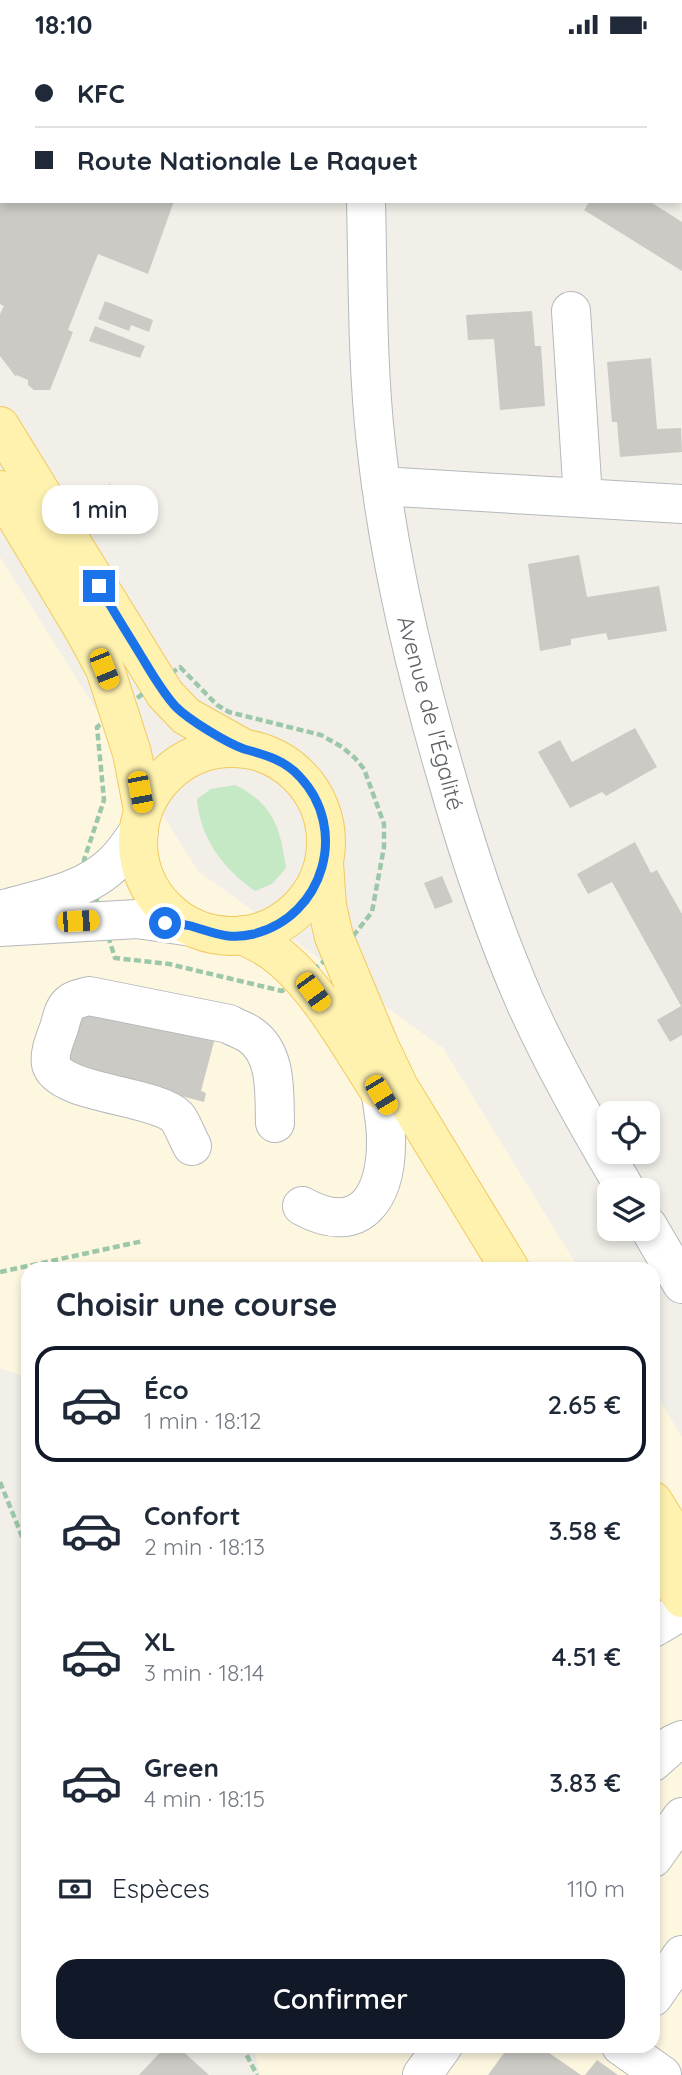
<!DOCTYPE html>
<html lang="fr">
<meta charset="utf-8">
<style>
body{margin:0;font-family:Quicksand,sans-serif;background:#f6f6f7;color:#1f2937;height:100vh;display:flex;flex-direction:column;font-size:26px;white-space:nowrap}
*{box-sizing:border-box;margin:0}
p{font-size:23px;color:#747a83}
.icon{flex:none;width:38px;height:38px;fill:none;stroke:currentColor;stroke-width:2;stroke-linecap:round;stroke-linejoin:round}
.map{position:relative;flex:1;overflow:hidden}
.side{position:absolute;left:21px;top:1213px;width:639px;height:791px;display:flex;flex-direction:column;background:#fff;border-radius:21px;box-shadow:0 4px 10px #0003}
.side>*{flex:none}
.top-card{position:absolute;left:0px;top:0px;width:682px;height:154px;box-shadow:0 4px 10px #0003;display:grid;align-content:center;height:154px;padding:0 35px;background:#fff}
.tools{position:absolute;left:597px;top:1052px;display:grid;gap:14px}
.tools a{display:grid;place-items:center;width:63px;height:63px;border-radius:14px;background:#fff;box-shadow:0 4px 10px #0003;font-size:35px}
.end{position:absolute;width:32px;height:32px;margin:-16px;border:9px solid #1a73e8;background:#fff;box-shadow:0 0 0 4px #fff}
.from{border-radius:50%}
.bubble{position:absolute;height:49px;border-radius:21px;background:#fff;box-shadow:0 4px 10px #0003;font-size:23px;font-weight:600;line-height:49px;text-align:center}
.car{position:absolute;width:21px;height:42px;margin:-21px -10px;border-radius:9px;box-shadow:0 0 5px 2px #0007;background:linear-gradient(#f5c518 24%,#345 0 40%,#f5c518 0 76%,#345 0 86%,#f5c518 0)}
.top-card b{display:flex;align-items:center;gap:24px;height:66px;font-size:26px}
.top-card b+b{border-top:2px solid #e0e1e3}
.top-card i{width:18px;height:18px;background:#1f2937}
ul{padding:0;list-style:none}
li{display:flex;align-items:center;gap:21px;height:116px;margin:0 14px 10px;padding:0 21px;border:4px solid transparent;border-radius:21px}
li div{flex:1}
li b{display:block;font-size:26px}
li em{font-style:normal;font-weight:600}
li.active{border-color:#111827}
li>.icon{width:63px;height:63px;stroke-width:1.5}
h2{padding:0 35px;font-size:32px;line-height:84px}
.pay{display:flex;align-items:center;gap:18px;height:77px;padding:0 35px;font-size:26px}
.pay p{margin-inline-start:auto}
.primary-button{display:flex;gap:14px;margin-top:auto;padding:14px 35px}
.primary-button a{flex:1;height:80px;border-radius:21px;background:#111827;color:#fff;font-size:28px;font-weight:600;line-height:80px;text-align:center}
.status{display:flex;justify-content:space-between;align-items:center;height:49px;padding:0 35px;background:#fff;direction:ltr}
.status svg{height:19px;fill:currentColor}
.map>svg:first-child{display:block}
</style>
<div class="status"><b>18:10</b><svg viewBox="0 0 49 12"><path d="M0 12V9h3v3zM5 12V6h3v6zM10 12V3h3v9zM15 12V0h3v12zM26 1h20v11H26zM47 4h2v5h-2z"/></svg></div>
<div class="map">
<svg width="682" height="2026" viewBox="0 0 682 2026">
<rect width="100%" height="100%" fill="#f1efe8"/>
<path fill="#fef7e0" d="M0,508L198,822L443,999L579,1220H28V1329L0,1319Z
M653,1340L682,1388V2026H260L253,1997H653Z"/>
<path fill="#c5e8c5" d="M235,736C274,755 280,779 286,819L272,835L255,842C223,820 200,789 197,750L211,740Z"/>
<path fill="#cccac5" d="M0,152H174L148,225L98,205L68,281L73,283L50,341H34L28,336V331L16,326V328L0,307V265L4,257L0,255Z
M590,152H649L682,173V222L584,161Z
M105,252L153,271L149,283L131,276L129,282L98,270Z
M532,262L535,297H541L545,357L500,361L494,290L468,291L466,266Z
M95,277L145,297L140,309L89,292Z
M651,309L657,380L681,379L682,403L620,408L617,373H612L607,313Z
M109,435L124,442L116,460L102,453Z
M579,506L587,548L659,537L667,582L608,591L606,584L571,590V596L540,602L528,515Z
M635,679L657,718L606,747L602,743L570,759L538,703L560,691L572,713Z
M635,793L651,824L657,821L682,865V986L670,993L657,971L681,957L612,833L588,845L577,825Z
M442,827L453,853L435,860L424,834Z
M78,963L215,989L201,1042L206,1044L204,1053L91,1023L71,1014L67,1002Z
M166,1997H177L209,2026H139Z
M509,1997H539L581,2026H488Z
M597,2011L618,2026H585Z"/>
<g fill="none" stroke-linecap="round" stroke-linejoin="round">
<g stroke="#b5b8bc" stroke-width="40">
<path id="minor" d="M487,0L490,2
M362,2V0
M541,2L542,0
M681,122H682
M366,152C368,233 367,315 376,395C388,508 414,617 446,726C468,804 493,880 526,955C555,1019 590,1080 626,1141
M571,262L583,449
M381,437L682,455
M0,861C39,850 86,843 115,813C124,804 131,793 139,782
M0,878L137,870L192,878
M192,1097C187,1088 183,1076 177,1068C156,1046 58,1045 51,1015C49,1003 55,990 59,979C65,957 66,952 89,947L229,975C235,979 243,981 249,985C278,1004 274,1044 275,1074
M302,1157C362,1190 387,1146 386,1090C386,1075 383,1061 381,1046
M648,1177L682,1235
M653,1579L682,1562
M653,1713L673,1695L682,1691
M653,1809L682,1768
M653,1948L682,1906
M621,1997L662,2026
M422,2026L443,1997"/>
</g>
<g stroke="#f2c960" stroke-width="40">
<path id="major" d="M0,377L165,645L186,667L243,699
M0,441L85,583L105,620L132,704L143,761
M138 793a94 94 0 1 1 188 0a94 94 0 1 1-188 0Z
M324,814L327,857L334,888L379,996L399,1038L510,1220
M243,886C254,892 266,897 276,905C317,936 350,997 378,1040
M653,1452L682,1499
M653,1501L682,1549"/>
</g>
<path stroke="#9cc7a9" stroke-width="4.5" stroke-dasharray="7 3.5" stroke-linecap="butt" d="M180,618L217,656L229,663L321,686L342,698L355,709L364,720L384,775V798L372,863L350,891L302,930L282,942L169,915L115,909L84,811L104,751L97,678Z
M0,1223L143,1192
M0,1433L28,1502
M242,1997L257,2026"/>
<use href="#minor" stroke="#fff" stroke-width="38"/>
<use href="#major" stroke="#fff2af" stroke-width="38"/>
</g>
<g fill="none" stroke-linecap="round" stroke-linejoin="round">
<path stroke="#1a73e8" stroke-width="9" d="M99,537C112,560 126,582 140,605C151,623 162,643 176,658C189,671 227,694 244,700C266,706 285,711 300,728C349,780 324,867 254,885C228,891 215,884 191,877C183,875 174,875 165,874"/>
</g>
<g text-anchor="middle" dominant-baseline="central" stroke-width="6" stroke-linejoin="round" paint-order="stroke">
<g font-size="23" fill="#5f6368" stroke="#fff">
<text transform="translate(431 664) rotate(75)">Avenue de l'Égalité</text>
</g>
</g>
</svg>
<div class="tools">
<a><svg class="icon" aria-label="locate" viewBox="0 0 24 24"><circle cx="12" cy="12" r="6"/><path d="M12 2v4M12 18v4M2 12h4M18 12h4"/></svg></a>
<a><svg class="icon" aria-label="layers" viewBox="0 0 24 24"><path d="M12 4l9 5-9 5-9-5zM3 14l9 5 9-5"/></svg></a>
</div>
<i class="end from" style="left:165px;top:874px"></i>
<i class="end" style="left:99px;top:537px"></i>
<div class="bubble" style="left:42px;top:436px;width:116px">1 min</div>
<i class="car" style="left:104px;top:620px;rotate:158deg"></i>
<i class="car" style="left:140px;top:743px;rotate:169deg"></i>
<i class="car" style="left:78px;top:872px;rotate:87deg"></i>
<i class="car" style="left:313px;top:943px;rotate:144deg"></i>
<i class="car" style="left:381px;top:1046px;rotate:149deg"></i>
<div class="top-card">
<b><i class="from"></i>KFC</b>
<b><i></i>Route Nationale Le Raquet</b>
</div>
<section class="side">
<h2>Choisir une course</h2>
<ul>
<li class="active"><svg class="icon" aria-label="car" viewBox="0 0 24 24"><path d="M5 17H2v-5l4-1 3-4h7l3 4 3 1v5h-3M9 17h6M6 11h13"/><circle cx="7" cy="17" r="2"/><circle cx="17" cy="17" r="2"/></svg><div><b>Éco</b><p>1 min · 18:12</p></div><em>2.65 €</em></li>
<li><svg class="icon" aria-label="car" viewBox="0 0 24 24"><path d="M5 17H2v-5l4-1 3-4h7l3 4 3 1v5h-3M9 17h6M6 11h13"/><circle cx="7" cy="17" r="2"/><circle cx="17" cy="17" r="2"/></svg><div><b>Confort</b><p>2 min · 18:13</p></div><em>3.58 €</em></li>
<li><svg class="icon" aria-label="car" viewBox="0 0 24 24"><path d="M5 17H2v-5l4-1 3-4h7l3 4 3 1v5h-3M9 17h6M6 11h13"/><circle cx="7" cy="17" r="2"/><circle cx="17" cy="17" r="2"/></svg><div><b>XL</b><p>3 min · 18:14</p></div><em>4.51 €</em></li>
<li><svg class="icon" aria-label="car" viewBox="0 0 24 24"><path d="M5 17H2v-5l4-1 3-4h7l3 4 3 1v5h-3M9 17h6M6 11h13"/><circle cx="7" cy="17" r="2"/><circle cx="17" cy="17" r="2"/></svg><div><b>Green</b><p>4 min · 18:15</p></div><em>3.83 €</em></li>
</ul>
<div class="pay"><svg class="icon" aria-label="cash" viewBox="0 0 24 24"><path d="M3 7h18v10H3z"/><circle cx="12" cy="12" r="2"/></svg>Espèces<p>110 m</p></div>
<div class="primary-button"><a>Confirmer</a></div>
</section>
</div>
